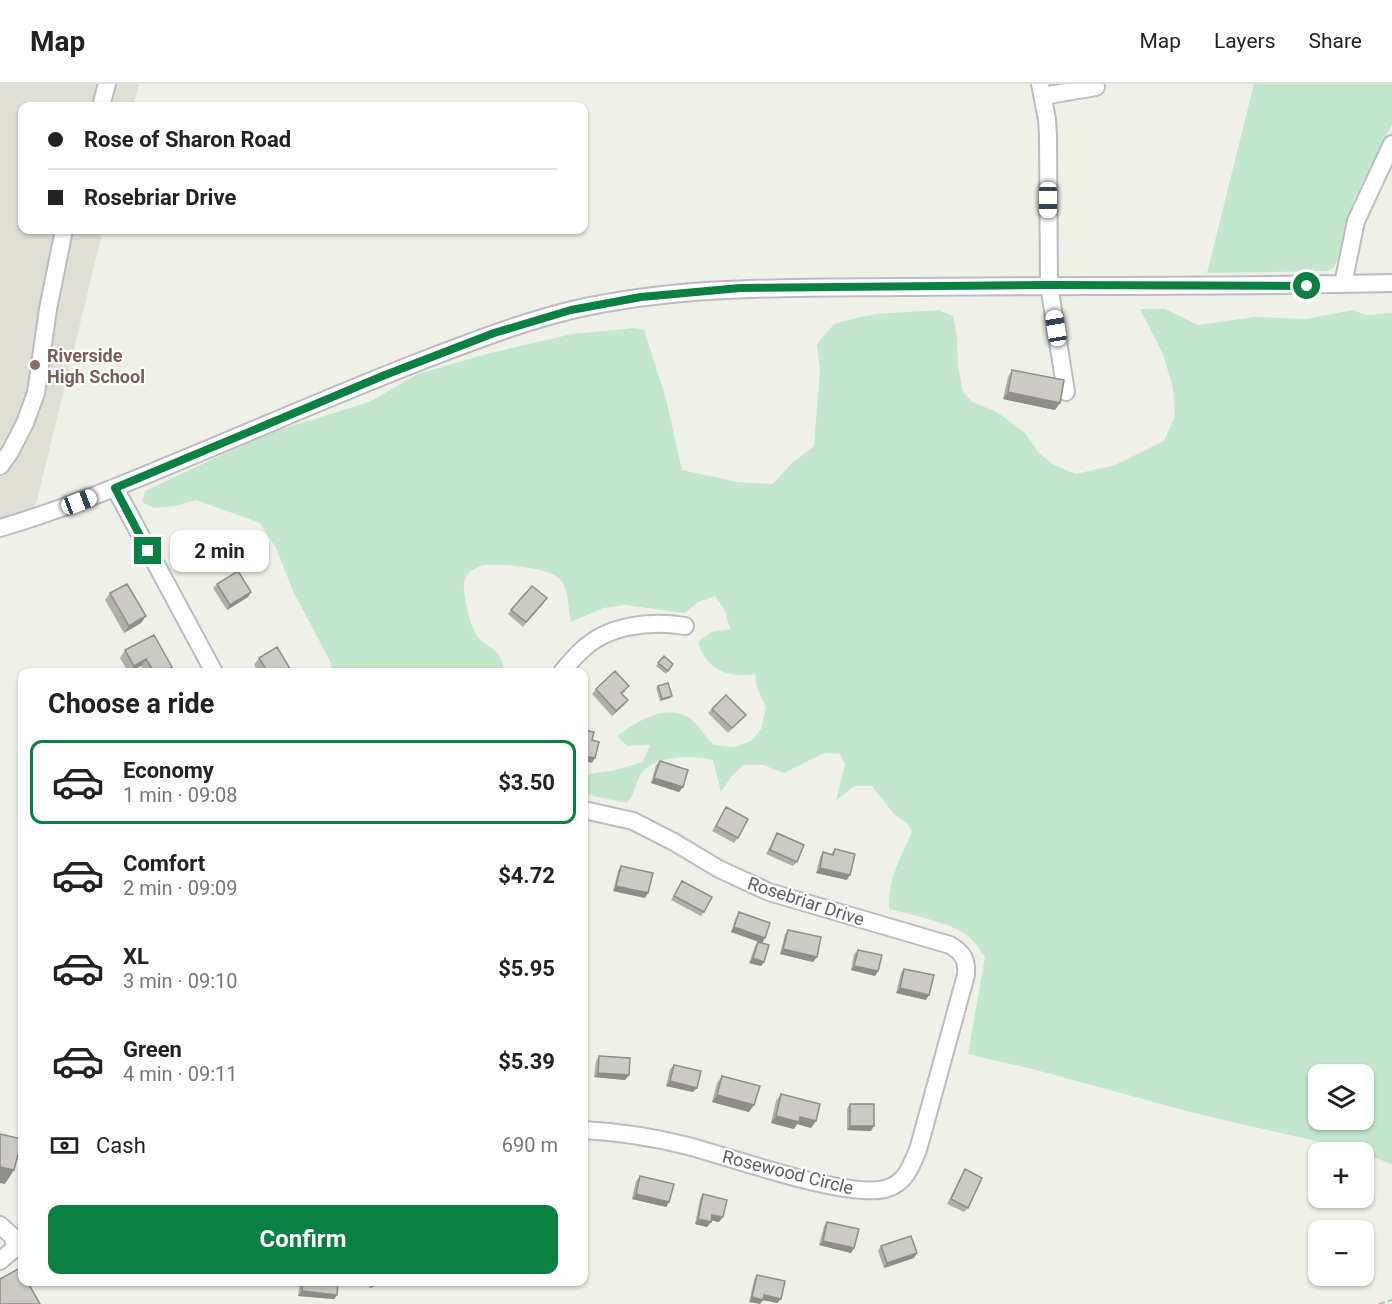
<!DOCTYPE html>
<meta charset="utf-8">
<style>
body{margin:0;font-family:Roboto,sans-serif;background:#f6f6f6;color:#222;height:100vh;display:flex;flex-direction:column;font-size:22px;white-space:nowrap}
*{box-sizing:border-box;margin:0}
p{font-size:20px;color:#767676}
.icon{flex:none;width:33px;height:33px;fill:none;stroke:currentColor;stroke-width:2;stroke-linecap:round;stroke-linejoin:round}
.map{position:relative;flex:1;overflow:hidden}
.side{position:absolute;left:18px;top:584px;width:570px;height:618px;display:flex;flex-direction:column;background:#fff;border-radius:12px;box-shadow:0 2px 4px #0004}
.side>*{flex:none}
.hud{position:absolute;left:18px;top:18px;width:570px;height:132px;border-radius:12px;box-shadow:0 2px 4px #0004;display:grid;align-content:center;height:132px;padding:0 30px;background:#fff}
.tools{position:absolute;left:1308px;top:980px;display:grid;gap:12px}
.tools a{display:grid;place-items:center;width:66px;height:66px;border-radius:12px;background:#fff;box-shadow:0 2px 4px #0004;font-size:30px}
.end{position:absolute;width:27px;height:27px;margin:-14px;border:8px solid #0b8043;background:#fff;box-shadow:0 0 0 3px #fff}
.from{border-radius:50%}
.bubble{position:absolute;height:42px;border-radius:12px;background:#fff;box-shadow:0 2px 4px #0004;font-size:20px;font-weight:700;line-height:42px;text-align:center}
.car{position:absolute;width:18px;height:36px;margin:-18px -9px;border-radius:8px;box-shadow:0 0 4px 2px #0007;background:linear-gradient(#fff 24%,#345 0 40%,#fff 0 76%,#345 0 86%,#fff 0)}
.hud b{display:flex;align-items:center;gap:21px;height:57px;font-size:22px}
.hud b+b{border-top:2px solid #e0e0e0}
.hud i{width:15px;height:15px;background:#222}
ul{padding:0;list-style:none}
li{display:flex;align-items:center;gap:18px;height:84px;margin:0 12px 9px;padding:0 18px;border:3px solid transparent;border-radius:12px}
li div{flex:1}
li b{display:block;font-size:22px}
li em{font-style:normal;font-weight:700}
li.on{border-color:#0b8043}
li>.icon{width:54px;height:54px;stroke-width:1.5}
h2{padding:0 30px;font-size:27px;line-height:72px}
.pay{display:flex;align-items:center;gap:15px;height:66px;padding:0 30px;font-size:22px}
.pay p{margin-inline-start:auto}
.cta{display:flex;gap:12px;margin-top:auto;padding:12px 30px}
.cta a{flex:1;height:69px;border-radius:12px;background:#0b8043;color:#fff;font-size:24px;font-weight:700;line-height:69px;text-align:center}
header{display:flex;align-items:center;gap:36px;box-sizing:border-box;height:84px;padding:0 30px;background:#fff;border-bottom:2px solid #e0e0e0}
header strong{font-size:28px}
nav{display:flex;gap:33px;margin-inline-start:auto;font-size:21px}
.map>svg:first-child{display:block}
</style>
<header>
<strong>Map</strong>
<nav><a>Map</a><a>Layers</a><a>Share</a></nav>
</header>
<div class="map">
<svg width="1392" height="1220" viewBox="0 0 1392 1220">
<rect width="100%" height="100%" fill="#eff0e7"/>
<path fill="#dfdfd5" d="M0,0H139L133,22H22V146H103L37,416L27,436L0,444Z"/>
<path fill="#c4e6cc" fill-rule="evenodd" d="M1254,0H1392V40L1353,118L1338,176L1333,184L1328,187L1207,189Z
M1140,225H1165L1198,241L1254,233L1307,235L1352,226L1366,231L1392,229V1080L1364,1070V1068L1194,1029L1040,987L968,970L985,873C980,865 974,857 967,851C951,839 909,830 889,825C887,799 901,772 912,748L908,740L894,730L872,702H854L836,717L845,680L840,670L824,669L784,689L763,681H744L731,693L721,708L713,676C694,671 654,671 641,690C635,699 635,711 627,719L584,710V691L615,686L643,678L650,661L627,662L617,652C637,638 662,620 688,633C695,637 707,655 714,661L734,663L751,657L761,645L766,624L757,604L755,590C728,594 707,587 698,558L711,548L730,545L725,526L715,512L698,518L685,529L625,521L603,524L571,538C568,525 569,504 559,494C548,484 491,477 478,483C471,486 465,491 464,499C463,511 470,544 478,553C491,568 502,563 504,588H328L332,581L293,507L276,464L260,439L196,416L175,422L154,424L142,418L145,407L266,350L369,318L418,290L486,270L572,250L635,244L644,246L665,311L682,386L737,398L773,400L791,380L814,362L820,286L817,260L834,240L857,234L876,230L939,226L953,232L957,253L958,282L963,308L972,318L997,328L1025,349L1038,368L1052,380L1076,390L1115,381L1164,357L1175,332L1173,304L1163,270ZM1318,990H1364V1035H1318Z"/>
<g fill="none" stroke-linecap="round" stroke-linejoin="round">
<g stroke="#bbbcc1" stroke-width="20">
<path id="minor" d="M1040,0L1047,35L1048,52L1049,201L1066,308
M1043,12L1096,3
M101,22L107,0
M1343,200L1356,137L1392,60
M0,382L10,368L25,339L36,309L48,225L64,146
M115,404L214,588
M0,444C65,425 127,399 189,373C269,340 348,305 429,274C476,256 523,238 572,226C681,201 791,204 902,203C1065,201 1229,203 1392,199
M562,588C568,581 574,573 581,567C607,541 650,536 685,542
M584,726L633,737L674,758L719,785L769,808L950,861C963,869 967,875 966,891L918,1066C911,1082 906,1098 888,1104C852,1117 730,1073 688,1062C653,1053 619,1048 584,1046
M0,1141L13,1153L15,1164L0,1177"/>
</g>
<path stroke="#9ec6b3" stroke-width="2" stroke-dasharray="6 3" stroke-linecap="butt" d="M1379,1220L1392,1216"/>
<use href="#minor" stroke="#fff" stroke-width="16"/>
</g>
<path fill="#afaea9" d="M1012,286L1055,326L1003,315L1008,293Z
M217,500L248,513L227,526L213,504Z
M110,509L141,539L124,549L105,516Z
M544,519L523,543L508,530L511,526Z
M154,551L169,588H145L141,582L128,588L120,574L125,566Z
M664,572L673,580L666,590L656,582Z
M259,574L292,588H258L254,581Z
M658,602L672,612L670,614L660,617L656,604Z
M596,605L626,607L622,610L624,621L612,632L592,610Z
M712,625L742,635L728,649L708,629Z
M660,677L683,703L679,708L651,699L656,681Z
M726,723L738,754L734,759L712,747Z
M777,749L797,778L793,782L766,770L774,754Z
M835,765L847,796L816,789L820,773L823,768L831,770Z
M621,782L645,814L613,807L618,787Z
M682,797L704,828L701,832L671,816Z
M739,828L765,854L762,859L731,848L736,833Z
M788,846L813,878L780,870L785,850Z
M758,858L764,878L761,882L749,879L755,862Z
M858,866L878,887L875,892L851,886L854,870Z
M904,885L926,916L896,909L901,889Z
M599,972L629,991L625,996L594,993L596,977Z
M674,981L693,1008L666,1002L670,985Z
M722,992L749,1028L712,1018L717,999Z
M781,1010L816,1037L811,1044L797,1040L794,1045L771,1039L776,1017Z
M850,1020L871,1047L847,1046V1025Z
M965,1085L968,1124L964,1128L947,1120L962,1090Z
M640,1092L669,1118L666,1123L632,1115L636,1097Z
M703,1110L719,1138L711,1136L707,1143L695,1140L700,1115Z
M827,1138L854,1164L851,1169L819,1161L824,1142Z
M881,1162L914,1174L884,1184L878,1167Z
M757,1191L781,1215L777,1219L763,1216L749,1218L754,1196Z
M300,1197H338L337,1211L334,1215L298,1212Z
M368,1197H388L370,1204Z"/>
<path fill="#8e8d89" d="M1008,308L1060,319L1055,326L1003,315Z
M251,508L248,513L227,526L230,521Z
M146,532L141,539L124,549L129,542Z
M146,575L141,582L129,588L134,582Z
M672,612L670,614L660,617L662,615Z
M628,616L624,621L612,632L616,627Z
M584,672L595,674L592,679L584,677Z
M654,694L683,703L679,708L651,699Z
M820,784L850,791L847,796L816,789Z
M616,802L648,809L645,814L613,807Z
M734,843L765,854L762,859L731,848Z
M783,865L817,873L813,878L780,870Z
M753,874L764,878L761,882L749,879Z
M854,882L878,887L875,892L851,886Z
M900,904L929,911L926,916L896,909Z
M598,989L629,991L625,996L594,993Z
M670,997L697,1004L693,1008L666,1002Z
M717,1011L754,1021L749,1028L712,1018Z
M776,1032L800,1033L816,1037L811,1044L797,1040L794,1045L771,1039Z
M850,1042H874L871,1047L847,1046Z
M0,1083L14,1086L5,1100L0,1099Z
M636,1110L669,1118L666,1123L632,1115Z
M712,1131L723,1133L719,1138L709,1136Z
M698,1135L711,1138L707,1143L695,1140Z
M823,1157L854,1164L851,1169L819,1161Z
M917,1169L914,1174L884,1184L887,1179Z
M379,1197H388L370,1204L374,1199Z
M302,1207L337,1211L334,1215L298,1212Z
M764,1211L781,1215L777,1219L763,1216L760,1220L749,1218L752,1213Z"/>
<path fill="#cbcac4" stroke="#8e8d89" stroke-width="1.5" d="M1012,286L1064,296L1060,319L1008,308Z
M238,487L251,508L230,521L217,500Z
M127,500L146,532L129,542L110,509Z
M532,502L547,514L526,538L511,526Z
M154,551L172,583L164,588H154L146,575L134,582L125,566Z
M277,563L292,588H268L259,574Z
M664,572L673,580L668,587L658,579Z
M615,587L629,602L621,609L628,616L616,627L596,605Z
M668,599L672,612L662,615L658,602Z
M726,611L746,631L732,644L712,625Z
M584,646L594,648L592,656L599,658L595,674L584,672Z
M660,677L688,686L683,703L654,694Z
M726,723L748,735L738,754L716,742Z
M777,749L804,761L797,778L770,766Z
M835,765L855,770L850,791L820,784L823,768L833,771Z
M621,782L653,789L648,809L616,802Z
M682,797L712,813L704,828L674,812Z
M739,828L770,839L765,854L734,843Z
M788,846L821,853L817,873L783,865Z
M758,858L769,861L764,878L753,874Z
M858,866L882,871L878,887L854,882Z
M904,885L934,891L929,911L900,904Z
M599,972L630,974L629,991L598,989Z
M674,981L701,987L697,1004L670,997Z
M722,992L760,1002L754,1021L717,1011Z
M781,1010L820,1020L816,1037L800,1033L799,1038L776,1032Z
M850,1020H874V1042H850Z
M0,1050L22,1055L14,1086L0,1083Z
M965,1085L982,1094L968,1124L951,1115Z
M640,1092L674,1100L669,1118L636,1110Z
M703,1110L727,1116L723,1133L712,1131L711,1138L698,1135Z
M827,1138L859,1145L854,1164L823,1157Z
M911,1152L917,1169L887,1179L881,1162Z
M20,1184L22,1189V1197H27L40,1220H0V1195Z
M757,1191L785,1197L781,1215L764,1211L763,1216L752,1213Z
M303,1197H338L337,1211L302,1207Z"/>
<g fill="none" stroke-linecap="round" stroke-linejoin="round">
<path stroke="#0b8043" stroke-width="8" d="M148,467L115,404L385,291L494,249L571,226L641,213L740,204L1049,201L1307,202"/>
</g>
<circle fill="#8d6e63" stroke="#fff" stroke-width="2" cx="35" cy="281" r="6"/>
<g text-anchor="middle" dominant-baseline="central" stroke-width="4.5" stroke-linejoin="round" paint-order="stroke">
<g font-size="18" font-weight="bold" fill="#785e54" stroke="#fff" text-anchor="start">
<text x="47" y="271">Riverside<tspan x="47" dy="21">High School</tspan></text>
</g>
<g font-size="18" fill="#5e6066" stroke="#fff">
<text transform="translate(806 817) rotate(18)">Rosebriar Drive</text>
<text transform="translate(788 1088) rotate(14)">Rosewood Circle</text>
</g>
</g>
</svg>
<div class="tools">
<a><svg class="icon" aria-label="layers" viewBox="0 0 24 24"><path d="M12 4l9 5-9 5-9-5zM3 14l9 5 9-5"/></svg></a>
<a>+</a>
<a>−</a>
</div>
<i class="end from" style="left:1307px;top:202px"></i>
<i class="end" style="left:148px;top:467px"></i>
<div class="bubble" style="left:170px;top:446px;width:99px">2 min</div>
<i class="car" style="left:1048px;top:116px;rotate:180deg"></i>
<i class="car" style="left:1056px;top:244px;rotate:351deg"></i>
<i class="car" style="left:79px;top:418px;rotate:69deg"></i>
<div class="hud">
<b><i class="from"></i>Rose of Sharon Road</b>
<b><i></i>Rosebriar Drive</b>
</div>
<section class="side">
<h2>Choose a ride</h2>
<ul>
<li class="on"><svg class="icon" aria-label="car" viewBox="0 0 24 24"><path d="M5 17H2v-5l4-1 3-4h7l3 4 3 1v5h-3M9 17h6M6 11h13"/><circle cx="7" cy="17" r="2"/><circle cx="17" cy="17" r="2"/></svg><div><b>Economy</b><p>1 min · 09:08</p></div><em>$3.50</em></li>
<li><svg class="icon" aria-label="car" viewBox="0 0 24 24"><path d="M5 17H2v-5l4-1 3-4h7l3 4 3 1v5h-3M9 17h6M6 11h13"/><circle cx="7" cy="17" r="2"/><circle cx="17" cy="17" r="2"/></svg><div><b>Comfort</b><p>2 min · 09:09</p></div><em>$4.72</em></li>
<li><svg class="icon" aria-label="car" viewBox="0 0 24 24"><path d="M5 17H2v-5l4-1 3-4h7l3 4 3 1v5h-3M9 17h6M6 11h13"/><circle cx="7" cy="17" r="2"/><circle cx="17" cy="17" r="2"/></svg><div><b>XL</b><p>3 min · 09:10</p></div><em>$5.95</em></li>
<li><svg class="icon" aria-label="car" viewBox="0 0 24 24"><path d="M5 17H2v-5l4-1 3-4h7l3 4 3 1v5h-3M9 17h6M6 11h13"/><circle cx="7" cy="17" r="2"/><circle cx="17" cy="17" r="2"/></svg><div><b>Green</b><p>4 min · 09:11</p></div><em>$5.39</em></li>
</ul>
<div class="pay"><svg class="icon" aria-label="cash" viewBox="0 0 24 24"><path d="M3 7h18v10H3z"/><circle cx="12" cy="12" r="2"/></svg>Cash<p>690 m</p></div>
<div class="cta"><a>Confirm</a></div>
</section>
</div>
